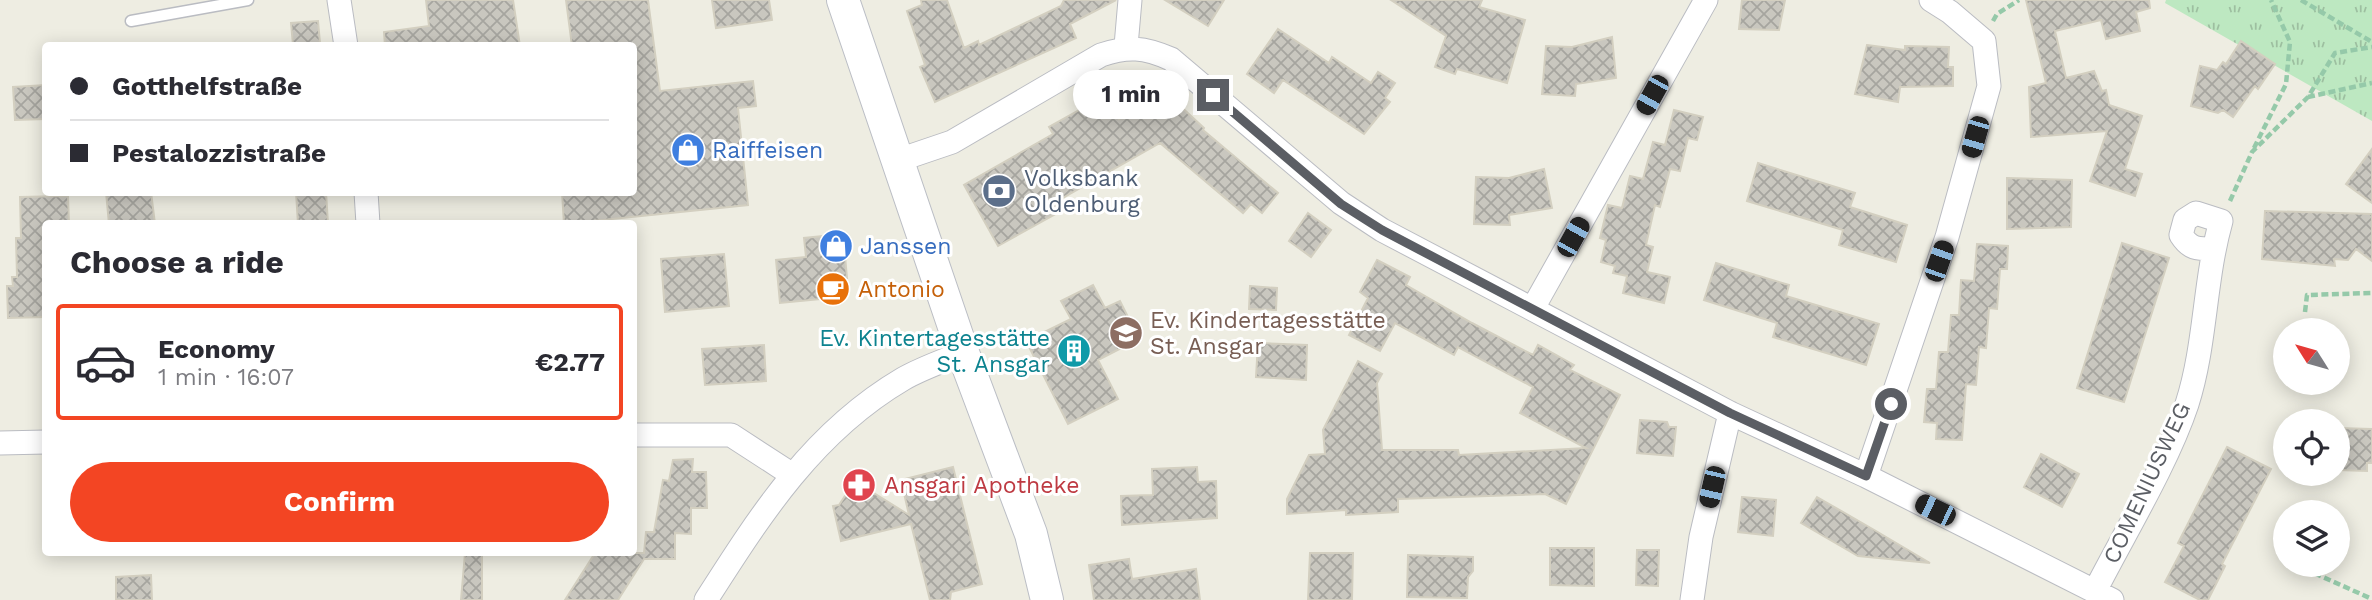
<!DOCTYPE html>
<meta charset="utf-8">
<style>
body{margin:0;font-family:"Work Sans",sans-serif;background:#f2f2f3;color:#2b2b33;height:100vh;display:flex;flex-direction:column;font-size:26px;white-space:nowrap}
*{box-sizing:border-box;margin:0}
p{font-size:23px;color:#7c7c81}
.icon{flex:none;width:38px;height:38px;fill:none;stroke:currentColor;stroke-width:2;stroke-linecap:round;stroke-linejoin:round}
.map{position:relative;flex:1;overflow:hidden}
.drawer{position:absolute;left:42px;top:220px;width:595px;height:336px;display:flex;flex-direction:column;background:#fff;border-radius:7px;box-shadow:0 4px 18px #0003}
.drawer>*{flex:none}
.banner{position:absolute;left:42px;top:42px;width:595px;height:154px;border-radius:7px;box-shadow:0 4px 18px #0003;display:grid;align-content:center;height:154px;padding:0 28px;background:#fff}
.needle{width:46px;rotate:307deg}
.controls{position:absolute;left:2273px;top:318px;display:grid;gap:14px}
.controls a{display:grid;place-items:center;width:77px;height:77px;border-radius:50%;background:#fff;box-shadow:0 4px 18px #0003;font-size:35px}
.end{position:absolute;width:32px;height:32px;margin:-16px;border:9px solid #5b5e64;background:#fff;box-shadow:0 0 0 4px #fff}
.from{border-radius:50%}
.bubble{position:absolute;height:49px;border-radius:24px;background:#fff;box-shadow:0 4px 18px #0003;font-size:23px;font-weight:700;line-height:49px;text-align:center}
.car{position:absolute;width:21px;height:42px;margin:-21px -10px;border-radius:9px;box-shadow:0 0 5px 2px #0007;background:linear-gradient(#222 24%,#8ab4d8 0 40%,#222 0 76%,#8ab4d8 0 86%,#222 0)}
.banner b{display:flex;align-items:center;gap:24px;height:66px;font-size:26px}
.banner b+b{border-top:2px solid #e1e1e2}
.banner i{width:18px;height:18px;background:#2b2b33}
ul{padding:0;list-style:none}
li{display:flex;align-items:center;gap:21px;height:116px;margin:0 14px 10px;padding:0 14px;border:4px solid #e1e1e2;border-radius:7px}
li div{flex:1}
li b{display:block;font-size:26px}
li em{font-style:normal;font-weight:700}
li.current{border-color:#f34523}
li>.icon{width:63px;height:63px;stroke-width:1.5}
h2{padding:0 28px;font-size:32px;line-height:84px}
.primary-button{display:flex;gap:14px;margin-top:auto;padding:14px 28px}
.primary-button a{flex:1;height:80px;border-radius:42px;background:#f34523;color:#fff;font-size:28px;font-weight:700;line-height:80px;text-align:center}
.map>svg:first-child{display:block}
</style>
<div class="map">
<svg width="2372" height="600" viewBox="0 0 2372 600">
<defs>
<pattern id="park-tufts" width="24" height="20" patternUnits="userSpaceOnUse" patternTransform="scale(1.75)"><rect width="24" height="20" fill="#bde8c1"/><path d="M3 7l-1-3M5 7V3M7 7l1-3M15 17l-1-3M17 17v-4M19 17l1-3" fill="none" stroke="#9dbfa0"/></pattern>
<pattern id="building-cross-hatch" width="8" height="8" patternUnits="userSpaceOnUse" patternTransform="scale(1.75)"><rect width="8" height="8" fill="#c9c7bf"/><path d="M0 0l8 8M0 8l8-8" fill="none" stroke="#a6a59f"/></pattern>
</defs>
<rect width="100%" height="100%" fill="#eeede2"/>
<path fill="url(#park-tufts)" d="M2166,0H2372V121L2165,3Z"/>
<path fill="url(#building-cross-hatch)" stroke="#d3cfc0" stroke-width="2" d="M426,0H513L520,46H385L384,32L429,26Z
M566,0H648L660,91L753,81L756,106L738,108L748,205L564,224L562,192H634V46H572Z
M712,0H769L772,20L716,28Z
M921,0H947L964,48L978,41L979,45L1061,6L1064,0H1116L1070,24L1076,38L935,102L920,67L925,65L907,11L922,5Z
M1165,0H1224L1208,26Z
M1391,0H1482L1479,7L1525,20L1507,83L1457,69L1455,74L1435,67L1446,36Z
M1742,0H1785L1779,30L1739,29Z
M2026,0H2149L2150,8L2136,12L2140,31L2106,39L2101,20L2055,31L2066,78L2094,71L2102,91L2106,90L2109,105L2142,116L2125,169L2142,174L2135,196L2090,181L2107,131L2031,137L2029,87L2046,83Z
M318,21L320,43L293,45L291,23Z
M1278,29L1329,63L1332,57L1371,83L1378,72L1395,83L1385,98L1390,102L1364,134L1283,80L1274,93L1247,74Z
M1612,37L1616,78L1576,84L1575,96L1542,94L1546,46L1572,47Z
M2241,41L2275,64L2258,89L2255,86L2233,117L2223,110L2218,113L2191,106L2200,66L2217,70L2223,62L2226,64Z
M1867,45L1905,50V46L1949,47L1948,67H1953V86L1900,87L1898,102L1855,94Z
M46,85V119L15,120L13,87Z
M1145,90L1157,101L1165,92L1204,128L1203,130L1278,193L1262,213L1251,204L1243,213L1160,143L1054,203L1059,212L998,246L964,185L1053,134L1049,127L1106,95L1119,119Z
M1674,110L1703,117L1697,140L1688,138L1680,171L1670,169L1660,207L1655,205L1646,245L1653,247L1647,272L1670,277L1664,303L1623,293L1627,276L1613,273L1615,266L1601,262L1606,240L1600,238L1608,205L1622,208L1630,176L1643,179L1653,142L1665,145Z
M2372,149V203L2346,184Z
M1758,163L1855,193L1850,207L1907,225L1896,262L1839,245L1843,230L1747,201Z
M1544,169L1552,208L1509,215L1510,225L1474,224L1476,177L1509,178Z
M2007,178L2072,180L2071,227L2007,229Z
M106,192H151L155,224H109Z
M296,192H326L328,224H298Z
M68,196L69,224H46V317L8,318L7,286H13L12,277H17L16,238H21L20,197Z
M2265,211L2372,214V261L2356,249L2348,260L2334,259L2335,266L2262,259Z
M1308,213L1331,230L1311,257L1289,241Z
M843,234L847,278H840L841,297L780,303L776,260L806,257L804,238Z
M2122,243L2169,258L2124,402L2077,388Z
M1977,244L2008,246L2007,269H2000L1997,309L1989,308L1986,348L1979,347L1976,385L1966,384L1962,440L1936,439L1937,423L1924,422L1927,389H1936L1939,352H1948L1951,315H1959L1961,280L1974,281Z
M724,254L729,306L665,312L661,259Z
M1377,260L1410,277L1406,285L1472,323L1533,355L1538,345L1574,365L1570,370L1620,395L1566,504L1545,494L1398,499V512L1346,515V510L1287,514V499L1309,455L1325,454L1323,430L1358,361L1382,374L1377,383L1382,450H1458L1459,455L1586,448L1520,413L1533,387L1458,347L1454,355L1395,323L1380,351L1349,335L1368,298L1360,292Z
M1716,263L1789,285L1786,296L1879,324L1866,365L1773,337L1777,323L1704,300Z
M1093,285L1105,308L1120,301L1139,339L1098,360L1118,399L1068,424L1026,341L1071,319L1061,301Z
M1250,286L1277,288L1276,310L1249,309Z
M1258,343L1307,345L1306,380L1256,377Z
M764,345L766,381L705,385L702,349Z
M1640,420L1667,422L1669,427H1676L1673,456L1637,453Z
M2338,428L2372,429V463H2367V471L2338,470Z
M2227,447L2271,469L2222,564L2225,566L2208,600H2200L2165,582L2184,546L2178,543Z
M2041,454L2079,474L2062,507L2024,487Z
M693,459L692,472H706L707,508H691V534L675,533V559H644L618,600H565L595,553H644L646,532H654L663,480L669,481L673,460Z
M953,467L982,584L951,592L950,600H930L911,524L841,541L833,506L839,505L850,488L861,485L909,515L901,480Z
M1197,467L1198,482L1216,481L1217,518L1122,525L1121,496L1153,495L1152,469Z
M1742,497L1776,500L1773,536L1738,532Z
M1817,497L1876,531L1930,563L1858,556L1801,523Z
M1550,548H1594V586L1550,585Z
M1637,550H1659L1658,586L1636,585Z
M465,553H482V600H461Z
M1310,553H1353L1352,600H1308Z
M1408,555L1473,557V571L1468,577L1467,598L1407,597Z
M1129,559L1132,579L1196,569L1200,600H1094L1089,565Z
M151,575L152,600H116V577Z"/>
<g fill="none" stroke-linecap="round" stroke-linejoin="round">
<g stroke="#babcc2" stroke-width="13">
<path id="service" d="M131,21L248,0"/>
</g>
<g stroke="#babcc2" stroke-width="25">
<path id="minor" d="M339,0L346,46
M1126,46L1130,0
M896,161L952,142L1101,55C1128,46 1144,47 1171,59L1341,203L1382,230L1730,413L1866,476L2112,600
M366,192L368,224
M1533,308L1706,0
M634,435H731L791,474
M0,443L46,442
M1866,476L1947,237L1989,86L1984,41L1950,12L1931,0
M2095,591C2124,534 2167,464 2187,404C2206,345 2204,281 2221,221L2196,213L2185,220L2181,235C2190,249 2197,249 2213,249
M706,600C761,514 813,432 903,379C922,368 943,361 963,353
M1692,600L1701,537L1730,413"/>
</g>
<g stroke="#bbbec5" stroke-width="34">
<path id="secondary" d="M843,0L963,353L1031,534L1047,600"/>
</g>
<path stroke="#95c9a9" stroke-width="4.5" stroke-dasharray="7 3.5" stroke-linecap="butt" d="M2301,0L2372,42
M1993,21L1997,14L2019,0
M2308,97L2372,83
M2254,148L2286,84L2290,42L2271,0
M2230,201L2252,152L2308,97L2335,53L2372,47
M2305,312L2307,295L2372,293
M2305,569L2372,599"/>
<use href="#service" stroke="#fff" stroke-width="10"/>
<use href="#minor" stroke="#fff" stroke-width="23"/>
<use href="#secondary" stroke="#fff" stroke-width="32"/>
</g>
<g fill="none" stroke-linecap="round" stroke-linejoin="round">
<path stroke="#5b5e64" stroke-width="9" d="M1213,95L1341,204L1382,230L1730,413L1866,476L1891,404"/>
</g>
<defs>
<g id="shop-disc" transform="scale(1.75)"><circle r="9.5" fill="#3f7fe0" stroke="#fff"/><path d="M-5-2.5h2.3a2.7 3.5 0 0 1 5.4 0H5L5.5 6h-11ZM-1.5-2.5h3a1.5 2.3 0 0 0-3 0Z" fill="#fff"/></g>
<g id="bank-disc" transform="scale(1.75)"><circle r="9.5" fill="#5c6f8a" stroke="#fff"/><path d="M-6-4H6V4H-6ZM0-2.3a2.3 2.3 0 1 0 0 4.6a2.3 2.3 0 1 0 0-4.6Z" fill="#fff"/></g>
<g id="cafe-disc" transform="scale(1.75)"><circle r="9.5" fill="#e8710a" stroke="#fff"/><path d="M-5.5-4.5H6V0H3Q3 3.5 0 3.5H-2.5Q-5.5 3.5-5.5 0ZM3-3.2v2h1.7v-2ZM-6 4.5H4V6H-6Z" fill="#fff"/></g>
<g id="school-disc" transform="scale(1.75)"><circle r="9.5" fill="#8d6e63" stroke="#fff"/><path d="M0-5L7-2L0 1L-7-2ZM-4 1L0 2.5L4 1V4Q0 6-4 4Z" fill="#fff"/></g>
<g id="building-disc" transform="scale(1.75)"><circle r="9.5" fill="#0f9aa8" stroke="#fff"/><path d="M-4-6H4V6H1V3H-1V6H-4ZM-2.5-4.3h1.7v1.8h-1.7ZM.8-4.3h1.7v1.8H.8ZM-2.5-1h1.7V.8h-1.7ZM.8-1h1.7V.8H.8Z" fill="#fff"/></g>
<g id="pharmacy-disc" transform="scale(1.75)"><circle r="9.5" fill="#e0444e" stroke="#fff"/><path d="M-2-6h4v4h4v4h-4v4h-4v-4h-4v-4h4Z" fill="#fff"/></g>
</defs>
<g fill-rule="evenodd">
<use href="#shop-disc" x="688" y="150"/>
<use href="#bank-disc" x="999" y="191"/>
<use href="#shop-disc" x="836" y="246"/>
<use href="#cafe-disc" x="833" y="289"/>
<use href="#school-disc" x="1126" y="333"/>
<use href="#building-disc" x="1074" y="351"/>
<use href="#pharmacy-disc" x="859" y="485"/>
</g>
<g text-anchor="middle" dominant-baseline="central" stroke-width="6" stroke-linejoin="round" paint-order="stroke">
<g font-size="23" fill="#366cbe" stroke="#fff" text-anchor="start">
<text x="712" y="150">Raiffeisen</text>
<text x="860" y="246">Janssen</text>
</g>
<g font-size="23" fill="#4e5e75" stroke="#fff" text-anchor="start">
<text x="1024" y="178">Volksbank<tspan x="1024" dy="26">Oldenburg</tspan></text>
</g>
<g font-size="23" fill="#c56008" stroke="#fff" text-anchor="start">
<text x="858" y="289">Antonio</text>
</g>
<g font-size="23" fill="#785e54" stroke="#fff" text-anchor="start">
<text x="1150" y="320">Ev. Kindertagesstätte<tspan x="1150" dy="26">St. Ansgar</tspan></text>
</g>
<g font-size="23" fill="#0d838f" stroke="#fff" text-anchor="end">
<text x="1050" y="338">Ev. Kintertagesstätte<tspan x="1050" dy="26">St. Ansgar</tspan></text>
</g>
<g font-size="23" fill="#5b5e64" stroke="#fff">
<text transform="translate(2147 483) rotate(-65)">COMENIUSWEG</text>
</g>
<g font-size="23" fill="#be3a42" stroke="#fff" text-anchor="start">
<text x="884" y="485">Ansgari Apotheke</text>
</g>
</g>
</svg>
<div class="controls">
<a><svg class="needle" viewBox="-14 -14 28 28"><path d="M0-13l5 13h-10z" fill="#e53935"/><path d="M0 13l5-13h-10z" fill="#7c7c81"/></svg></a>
<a><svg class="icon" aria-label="locate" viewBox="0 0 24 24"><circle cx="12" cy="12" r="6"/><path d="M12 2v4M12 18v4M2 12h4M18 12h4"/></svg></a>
<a><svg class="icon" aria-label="layers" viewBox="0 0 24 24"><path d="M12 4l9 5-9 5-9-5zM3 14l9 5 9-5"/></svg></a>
</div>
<i class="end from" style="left:1891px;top:404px"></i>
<i class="end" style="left:1213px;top:95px"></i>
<div class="bubble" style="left:1073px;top:70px;width:116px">1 min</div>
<i class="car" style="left:1652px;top:95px;rotate:209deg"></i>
<i class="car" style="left:1975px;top:137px;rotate:196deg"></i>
<i class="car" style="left:1573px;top:237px;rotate:29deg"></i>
<i class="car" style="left:1939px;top:261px;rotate:19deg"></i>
<i class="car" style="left:1712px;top:487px;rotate:193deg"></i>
<i class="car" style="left:1935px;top:510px;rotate:296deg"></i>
<div class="banner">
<b><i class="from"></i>Gotthelfstraße</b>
<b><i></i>Pestalozzistraße</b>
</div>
<section class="drawer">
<h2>Choose a ride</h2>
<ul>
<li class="current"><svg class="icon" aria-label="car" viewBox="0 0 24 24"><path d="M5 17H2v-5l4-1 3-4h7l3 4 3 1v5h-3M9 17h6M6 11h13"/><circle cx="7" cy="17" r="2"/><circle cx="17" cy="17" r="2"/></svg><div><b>Economy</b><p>1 min · 16:07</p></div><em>€2.77</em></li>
</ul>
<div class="primary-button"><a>Confirm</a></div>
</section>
</div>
